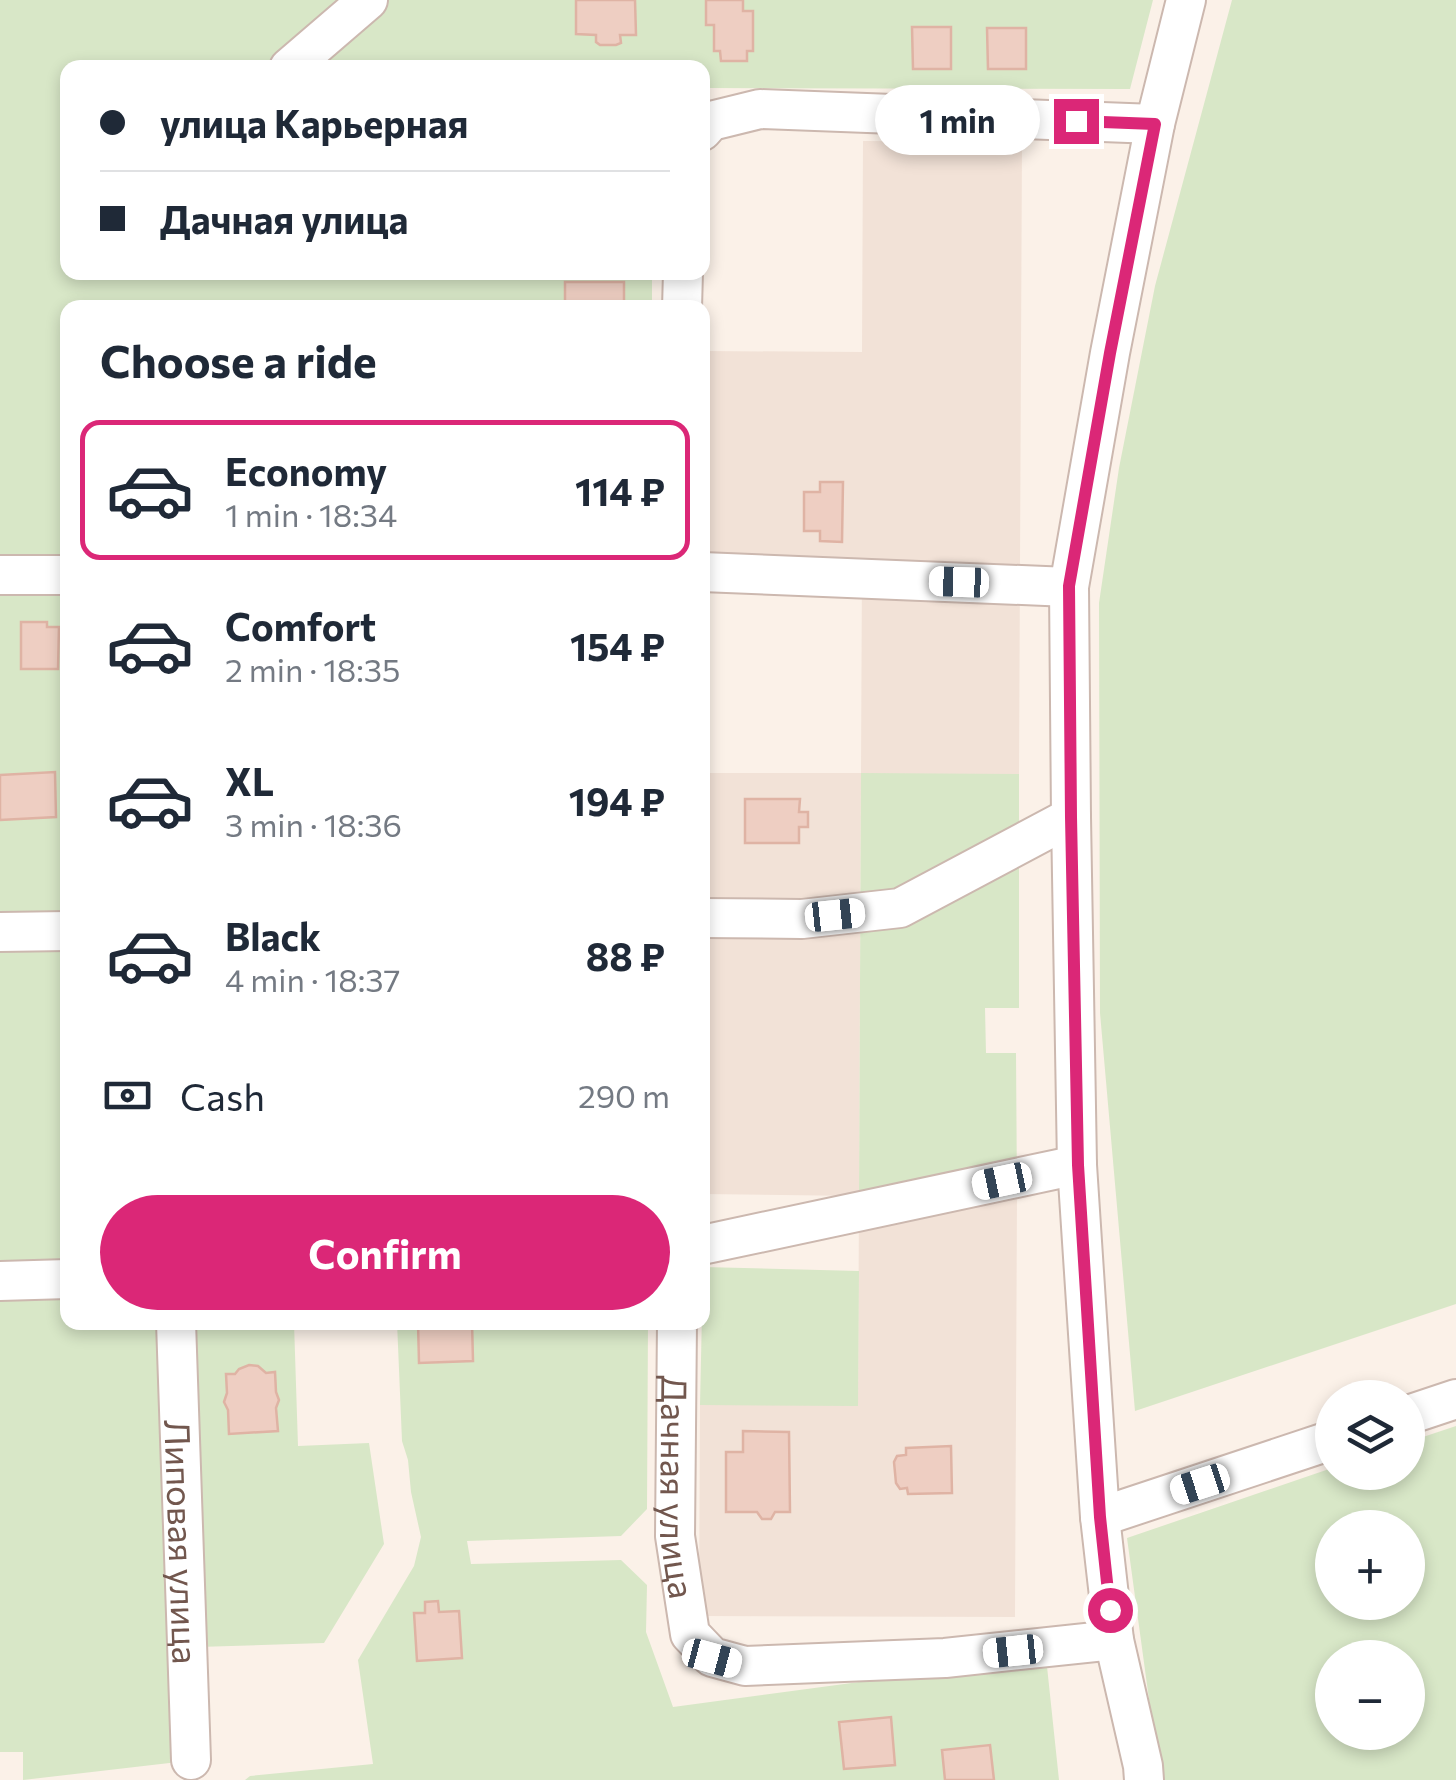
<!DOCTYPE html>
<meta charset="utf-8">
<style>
body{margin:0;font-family:Commissioner,sans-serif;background:#f2f2f3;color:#1f2937;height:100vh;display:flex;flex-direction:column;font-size:38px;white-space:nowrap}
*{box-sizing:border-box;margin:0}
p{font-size:32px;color:#747a83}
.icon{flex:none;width:55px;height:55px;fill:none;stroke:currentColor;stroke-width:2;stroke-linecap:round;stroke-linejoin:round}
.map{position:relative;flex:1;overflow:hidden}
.panel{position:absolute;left:60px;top:300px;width:650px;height:1030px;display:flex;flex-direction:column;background:#fff;border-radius:20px;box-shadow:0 5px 15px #0003}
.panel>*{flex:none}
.banner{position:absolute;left:60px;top:60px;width:650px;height:220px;border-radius:20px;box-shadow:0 5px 15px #0003;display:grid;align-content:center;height:220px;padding:0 40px;background:#fff}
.buttons{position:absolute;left:1315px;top:1380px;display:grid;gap:20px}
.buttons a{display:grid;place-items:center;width:110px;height:110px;border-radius:50%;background:#fff;box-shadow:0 5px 15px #0003;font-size:50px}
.end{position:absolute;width:45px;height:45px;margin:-22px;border:12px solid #db2777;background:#fff;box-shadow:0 0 0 5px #fff}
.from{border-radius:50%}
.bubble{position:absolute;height:70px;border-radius:35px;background:#fff;box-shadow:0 5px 15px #0003;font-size:32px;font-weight:700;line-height:70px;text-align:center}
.car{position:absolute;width:30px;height:60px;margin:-30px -15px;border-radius:12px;box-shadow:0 0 8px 2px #0007;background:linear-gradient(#fff 24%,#345 0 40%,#fff 0 76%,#345 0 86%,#fff 0)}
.banner b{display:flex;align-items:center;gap:35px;height:95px;font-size:38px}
.banner b+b{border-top:2px solid #e0e1e3}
.banner i{width:25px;height:25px;background:#1f2937}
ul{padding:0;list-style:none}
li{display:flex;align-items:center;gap:30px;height:140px;margin:0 20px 15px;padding:0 20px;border:5px solid transparent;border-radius:20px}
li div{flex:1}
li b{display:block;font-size:38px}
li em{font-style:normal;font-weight:700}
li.active{border-color:#db2777}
li>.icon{width:90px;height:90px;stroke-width:1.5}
h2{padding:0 40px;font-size:45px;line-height:120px}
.pay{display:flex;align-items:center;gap:25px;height:110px;padding:0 40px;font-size:38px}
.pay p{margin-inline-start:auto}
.button{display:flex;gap:20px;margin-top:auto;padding:20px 40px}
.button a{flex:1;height:115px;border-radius:60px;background:#db2777;color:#fff;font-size:40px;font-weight:700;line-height:115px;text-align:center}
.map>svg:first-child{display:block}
</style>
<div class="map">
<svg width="1456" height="1780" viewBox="0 0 1456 1780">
<rect width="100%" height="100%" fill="#fbf1e8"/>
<path fill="#f2e2d7" d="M863,141L1022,142L1019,774H861L860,984L859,1195L1017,1196L1015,1617L699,1616L700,1405H858L859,1196L703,1194L702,883L708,882L703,807V773H861L862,563L704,562V351L862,352Z"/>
<path fill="#d8e7c7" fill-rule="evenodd" d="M0,0H337L266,67L68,68V272L652,273V307L68,308L67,555H0Z
M385,0H1153L1130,89L705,88L703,87L702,68H308Z
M1232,0H1456V1304L1135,1411L1100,1013L1099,603L1119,468L1155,286Z
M0,592H60L61,600H68L67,918L0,917Z
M861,773L1019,774V1008H985L986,1053H1016L1017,1196L859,1195Z
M67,942V1265L0,1267V943Z
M703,1267L859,1271L858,1406L700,1405Z
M67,1292L68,1322L165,1323L178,1762L23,1780V1752H0V1294Z
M397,1322L648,1323L647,1509L621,1536L467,1541L471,1564L621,1560L647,1585L646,1632L673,1707L1046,1657L1059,1780H245L250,1776L373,1764L358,1660L414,1566L421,1537L411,1492L408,1460L402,1441Z
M188,1323H294L298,1446L369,1443L384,1544L324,1643L198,1647Z
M1456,1426V1780H1160L1127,1538L1332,1468V1472H1408V1442ZM1332,1528H1408V1602H1332ZM1332,1658H1408V1732H1332Z"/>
<path fill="#eecec2" stroke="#dfb3a4" stroke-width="2.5" d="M576,0H635L636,35H620L621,43L616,45H600L596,42V35L576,34Z
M706,0H743V11H753V51H747V61H721L720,51H714V25H706Z
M912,27H951V69H913Z
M987,28H1026V69H988Z
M565,282H624V303H627V308H565Z
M820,482H843L842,542L820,541V531H804V492H820Z
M21,622H47V627H59L58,669H21Z
M55,772L56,817L0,820V775Z
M745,799H800L799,812H808V827H799V843H745Z
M418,1322H472L473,1361L419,1363Z
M249,1365L258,1366L266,1373L275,1372L276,1392L279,1400L276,1408L278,1431L229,1434L228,1410L224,1402L227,1393L226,1374H235L239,1369Z
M743,1431L789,1432L790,1512H775L771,1519H762L757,1512H726V1452H743Z
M951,1446L952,1493L908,1494L907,1488L900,1489L896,1483L894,1462L897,1456L906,1455V1448Z
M438,1601L439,1612L459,1611L462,1658L417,1661L414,1613H425V1602Z
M891,1717L895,1765L844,1769L839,1722Z
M990,1745L994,1780H945L942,1750Z"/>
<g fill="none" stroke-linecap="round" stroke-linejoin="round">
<g stroke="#ccb8af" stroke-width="42">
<g id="minor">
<path d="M289,68L368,0"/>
<path d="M702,131L711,121L760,109L1155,124"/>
<path d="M682,308L683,272"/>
<path d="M702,572L1069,587"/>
<path d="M0,575H68"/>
<path d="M702,918L802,919L900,908L1071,817"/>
<path d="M0,932L68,931"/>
<path d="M702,1245L1077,1165"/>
<path d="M0,1281L68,1279"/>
<path id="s1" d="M176,1322L191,1760"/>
<path id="s2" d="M677,1322L675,1536L690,1634L712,1657L745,1666L945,1658L1114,1640"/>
<path d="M1408,1415L1456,1399"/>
<path d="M1100,1517L1332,1440"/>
<path d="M1144,1780L1143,1766L1114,1640L1100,1517L1077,1165L1071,817L1069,587L1110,353L1155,124L1186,0"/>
</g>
</g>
<use href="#minor" stroke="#fff" stroke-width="38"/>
</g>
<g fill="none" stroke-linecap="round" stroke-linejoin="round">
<path stroke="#db2777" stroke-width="12" d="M1076,121L1155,124L1110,353L1069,586L1071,817L1078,1165L1100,1517L1110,1610"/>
</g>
<g text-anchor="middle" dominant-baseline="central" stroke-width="9" stroke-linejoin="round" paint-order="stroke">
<g font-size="35" fill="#72574e" stroke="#fdf6ee">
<text stroke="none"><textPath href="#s2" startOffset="165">Дачная улица</textPath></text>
<text stroke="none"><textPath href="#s1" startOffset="220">Липовая улица</textPath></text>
</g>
</g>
</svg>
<div class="buttons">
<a><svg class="icon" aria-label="layers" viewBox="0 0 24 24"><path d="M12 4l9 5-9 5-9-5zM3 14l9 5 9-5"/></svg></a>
<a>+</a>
<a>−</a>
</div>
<i class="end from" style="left:1110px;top:1610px"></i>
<i class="end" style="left:1076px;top:121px"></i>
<div class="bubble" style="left:875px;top:85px;width:165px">1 min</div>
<i class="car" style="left:959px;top:582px;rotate:272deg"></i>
<i class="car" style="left:835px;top:915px;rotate:84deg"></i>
<i class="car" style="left:1002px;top:1181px;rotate:258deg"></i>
<i class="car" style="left:1200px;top:1484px;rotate:252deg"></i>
<i class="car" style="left:1013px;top:1651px;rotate:264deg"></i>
<i class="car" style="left:712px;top:1658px;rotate:105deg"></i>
<div class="banner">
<b><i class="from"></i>улица Карьерная</b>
<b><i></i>Дачная улица</b>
</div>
<section class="panel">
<h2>Choose a ride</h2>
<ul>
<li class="active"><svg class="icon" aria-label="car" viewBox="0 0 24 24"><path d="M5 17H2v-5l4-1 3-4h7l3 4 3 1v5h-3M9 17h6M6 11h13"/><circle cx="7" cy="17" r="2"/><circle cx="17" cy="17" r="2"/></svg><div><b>Economy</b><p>1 min · 18:34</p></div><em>114 ₽</em></li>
<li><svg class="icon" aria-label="car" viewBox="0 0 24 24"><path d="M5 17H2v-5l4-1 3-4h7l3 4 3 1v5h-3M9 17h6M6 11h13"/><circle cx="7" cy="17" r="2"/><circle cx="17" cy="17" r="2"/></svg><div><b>Comfort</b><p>2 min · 18:35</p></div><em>154 ₽</em></li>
<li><svg class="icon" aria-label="car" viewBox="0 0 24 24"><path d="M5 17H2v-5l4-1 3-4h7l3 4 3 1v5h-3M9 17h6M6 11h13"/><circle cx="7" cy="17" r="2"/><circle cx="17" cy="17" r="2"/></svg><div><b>XL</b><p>3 min · 18:36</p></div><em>194 ₽</em></li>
<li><svg class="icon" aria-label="car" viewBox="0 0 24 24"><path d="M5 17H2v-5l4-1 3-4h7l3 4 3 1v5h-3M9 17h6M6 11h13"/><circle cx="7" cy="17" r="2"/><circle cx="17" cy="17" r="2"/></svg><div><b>Black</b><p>4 min · 18:37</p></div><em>88 ₽</em></li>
</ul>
<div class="pay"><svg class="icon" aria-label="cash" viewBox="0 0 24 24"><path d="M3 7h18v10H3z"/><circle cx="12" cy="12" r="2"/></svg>Cash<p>290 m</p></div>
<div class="button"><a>Confirm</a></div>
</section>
</div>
